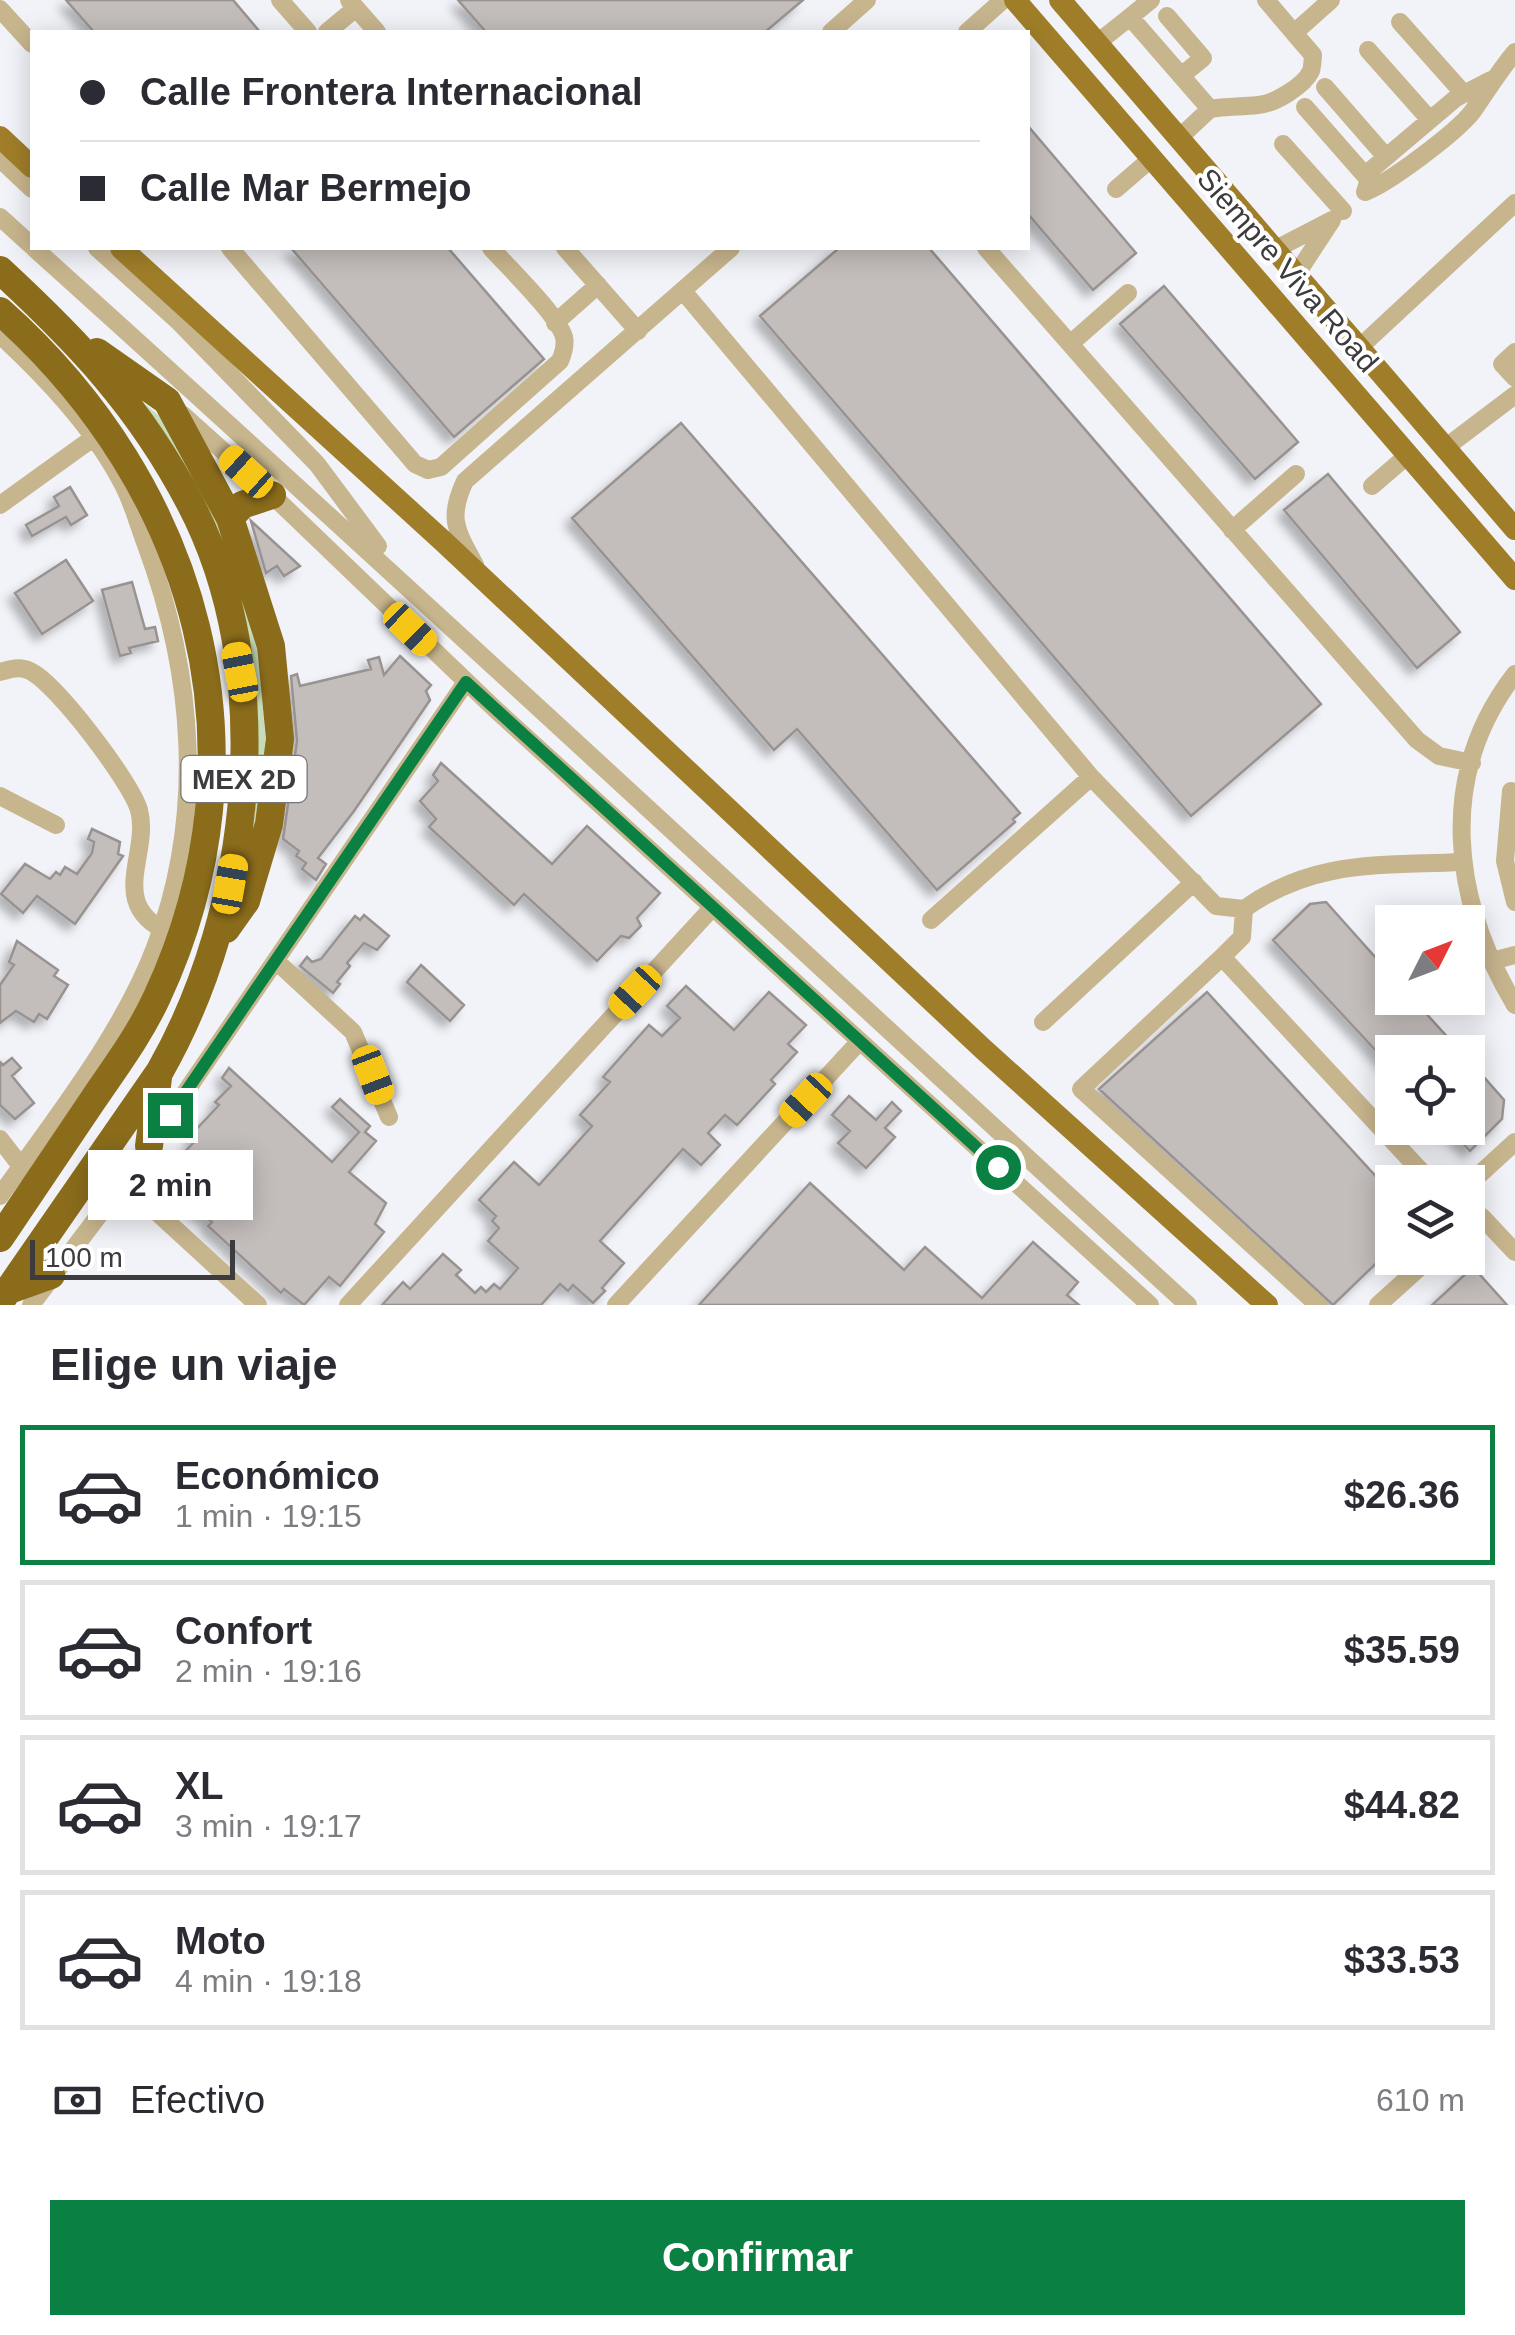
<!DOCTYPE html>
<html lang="es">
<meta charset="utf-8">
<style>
body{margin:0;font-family:Helvetica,sans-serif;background:#f7f7f7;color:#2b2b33;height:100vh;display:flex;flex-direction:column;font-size:38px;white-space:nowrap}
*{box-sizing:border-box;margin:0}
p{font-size:32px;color:#7c7c81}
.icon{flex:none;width:55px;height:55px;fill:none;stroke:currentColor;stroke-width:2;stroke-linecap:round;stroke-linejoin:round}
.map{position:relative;height:1305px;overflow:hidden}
.details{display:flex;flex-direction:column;background:#fff;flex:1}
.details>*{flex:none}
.banner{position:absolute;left:30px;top:30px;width:1000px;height:220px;border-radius:0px;box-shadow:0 5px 25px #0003;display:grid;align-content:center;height:220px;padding:0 50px;background:#fff}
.needle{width:65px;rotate:48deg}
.buttons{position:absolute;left:1375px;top:905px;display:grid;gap:20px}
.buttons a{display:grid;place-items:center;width:110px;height:110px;border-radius:0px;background:#fff;box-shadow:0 5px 25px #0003;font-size:50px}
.scale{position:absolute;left:30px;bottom:25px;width:205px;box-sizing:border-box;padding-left:10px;border:5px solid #3c3c3e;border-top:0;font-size:28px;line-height:35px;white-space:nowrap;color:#3c3c3e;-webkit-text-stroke:8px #fff;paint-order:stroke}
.end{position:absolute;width:45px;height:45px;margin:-22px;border:12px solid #0b8043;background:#fff;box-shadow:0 0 0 5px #fff}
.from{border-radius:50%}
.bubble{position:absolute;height:70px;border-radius:0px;background:#fff;box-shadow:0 5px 25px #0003;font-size:32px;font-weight:600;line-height:70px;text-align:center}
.car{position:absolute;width:30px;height:60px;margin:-30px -15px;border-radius:12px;box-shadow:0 0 8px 2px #0007;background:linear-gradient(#f5c518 24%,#345 0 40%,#f5c518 0 76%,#345 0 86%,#f5c518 0)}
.banner b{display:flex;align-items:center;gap:35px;height:95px;font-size:38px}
.banner b+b{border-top:2px solid #e1e1e2}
.banner i{width:25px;height:25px;background:#2b2b33}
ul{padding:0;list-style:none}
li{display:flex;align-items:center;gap:30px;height:140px;margin:0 20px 15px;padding:0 30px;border:5px solid #e1e1e2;border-radius:0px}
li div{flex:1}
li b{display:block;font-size:38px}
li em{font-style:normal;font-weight:600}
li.active{border-color:#0b8043}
li>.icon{width:90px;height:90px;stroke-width:1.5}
h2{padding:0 50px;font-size:45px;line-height:120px}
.pay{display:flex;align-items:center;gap:25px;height:110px;padding:0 50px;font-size:38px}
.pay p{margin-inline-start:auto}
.primary-button{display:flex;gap:20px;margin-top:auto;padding:20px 50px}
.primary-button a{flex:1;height:115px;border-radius:0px;background:#0b8043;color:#fff;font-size:40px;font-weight:600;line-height:115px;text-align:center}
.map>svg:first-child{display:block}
</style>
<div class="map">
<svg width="1515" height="1305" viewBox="0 0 1515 1305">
<defs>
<filter id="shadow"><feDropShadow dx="-7" dy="7" stdDeviation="5" flood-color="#0004"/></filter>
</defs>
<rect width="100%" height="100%" fill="#f2f3f8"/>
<path fill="#c6dcba" d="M145,404L164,420L208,493L257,639L269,780L244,872L256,803L257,757L238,595L223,545L202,499Z"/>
<path fill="#c3bdbb" stroke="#989391" stroke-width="2.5" filter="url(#shadow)" d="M66,0H233L260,32H94Z
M458,0H803L765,32H486Z
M1028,126L1136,253L1093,290L1028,214Z
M291,248H448L544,359L454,437Z
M839,248H929L1321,704L1191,816L760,316Z
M1164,286L1298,442L1255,479L1120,324Z
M681,423L1020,813L1013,819L1015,822L937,890L797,729L774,750L572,518Z
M1328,474L1460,632L1417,668L1284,510Z
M70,487L87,515L71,525L66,517L32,536L26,525L59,506L54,497Z
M251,521L300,566L284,576L277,566L266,573Z
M66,560L93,601L42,634L15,593Z
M132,582L145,629L155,627L158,641L129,648L131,653L120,656L102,590Z
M400,656L431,685L426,691L430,700L354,811L318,858L326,864L316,880L302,869L306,863L296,856L299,851L283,839L297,741L291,676L297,674L300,686L371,669L368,660L379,657L384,675Z
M441,763L552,864L587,826L660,893L637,918L641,926L629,938L621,936L597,961L524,894L514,905L429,827L436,819L420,801L438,781L433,775Z
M92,829L120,842L118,854L123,856L75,924L37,896L23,913L1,894L25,864L50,879L56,872L60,875L65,867L77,874L92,853L94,842L88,839Z
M1326,902L1392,976V998H1412L1461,1052H1392V1068L1273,940L1310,904Z
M364,915L389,936L377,950L364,943L347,963L350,966L337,982L340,984L333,993L300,966L307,957L312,962L321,959L355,916L360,920Z
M17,941L58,970L54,976L68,985L47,1019L39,1014L34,1022L16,1011L0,1023V985L14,965L9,962Z
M421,965L464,1005L450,1021L407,982Z
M686,986L734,1030L769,992L806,1025L788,1044L797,1052L771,1080L775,1084L737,1125L725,1115L708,1133L720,1145L701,1165L683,1149L600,1241L624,1263L602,1288L605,1291L593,1303L573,1285L568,1291L560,1284L541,1305H382L403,1282L410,1289L443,1254L461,1270L456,1275L475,1293L481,1287L486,1292L494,1284L500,1289L518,1268L488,1241L499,1228L492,1221L496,1216L479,1200L514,1162L539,1185L592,1126L580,1115L610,1082L603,1077L649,1025L662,1036L680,1018L667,1006Z
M1207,992L1392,1194V1248L1333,1305L1099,1089Z
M12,1058L21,1068L12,1076L34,1103L15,1119L0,1105V1062L3,1065Z
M1468,1059L1504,1100L1502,1119L1470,1151L1448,1128H1468Z
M229,1068L332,1162L359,1132L332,1107L340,1099L370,1126L365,1132L376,1141L349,1172L386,1203L375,1224L384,1232L340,1286L329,1277L304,1305L284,1289L281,1293L208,1226L212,1222L173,1191L172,1165L196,1140L191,1135L219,1105L215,1102L231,1086L222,1078Z
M849,1096L876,1120L892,1102L901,1111L885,1128L895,1137L866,1168L838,1143L850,1131L832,1115Z
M810,1183L904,1270L925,1247L982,1298L1033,1242L1078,1282L1067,1295L1079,1305H699Z
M1473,1267L1507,1305H1432Z"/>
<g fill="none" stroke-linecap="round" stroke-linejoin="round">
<path stroke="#c7b58d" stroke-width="18" d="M280,0L308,32
M349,0L377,32
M1266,0L1294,33L1331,0
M0,9L32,44
M1167,16L1203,58L1181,76
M1130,17L1151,0
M1400,22L1464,94
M327,32L356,8
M831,32L867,0
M967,32L1003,0
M1096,44L1130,17L1210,109L1178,139
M1368,50L1430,120
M1491,80L1456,98L1372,169L1365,192C1389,183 1457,132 1473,111C1487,91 1499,71 1515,52
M1325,87L1386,157
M1305,107L1369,180
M1210,109C1226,106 1241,107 1258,105C1274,104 1304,86 1311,71C1312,69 1313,56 1313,55L1294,33
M1283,144L1343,211
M0,159L32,189
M1116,189L1152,158
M0,217L32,246
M34,248C422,597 803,953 1188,1305
M97,248L178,321L317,464L378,546
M230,248L415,464L428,470L441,467L560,361C563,354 566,346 564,337C558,315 508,267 491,248
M565,248L638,331
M986,248L1417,740L1439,756L1472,763
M1274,250L1332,220L1296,275
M683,291L1091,777L1216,906L1244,909
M555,323L598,285
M0,335C45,377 92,426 121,481C132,500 138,524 146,545C194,674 205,814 156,945C124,1032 54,1120 0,1196
M1070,344L1128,293
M1359,348L1515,203
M1515,352L1502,364L1515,378
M183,415L272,495L495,709L1150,1305
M1445,448L1515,395
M1372,486L1408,455
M0,505L93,438
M1232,530L1296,474
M475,565C457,531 447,519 465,481L731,248
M0,672C10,669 20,666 30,671C56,683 131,782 139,810C151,854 105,905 170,933
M1515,674C1436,776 1452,900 1515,1005
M1511,791L1505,861L1515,902
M0,796L56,825
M1244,909L1242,937L1222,957L1431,1182
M1244,909C1314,859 1380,866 1461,862
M931,920L1091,777
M1222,957L1081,1089L1318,1305
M276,961L353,1032L389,1117
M1492,961L1515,955
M1043,1022L1194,882
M0,1139L27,1174
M124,1182L258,1305
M1468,1185L1515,1142
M1468,1208L1482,1217L1515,1252
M31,1305L124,1182L466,682
M348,1305L713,907
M616,1305L860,1041
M1378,1305L1430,1258"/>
<path stroke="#a07e29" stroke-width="22" d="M1015,0L1515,579
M1060,0L1515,529
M0,137L32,167
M121,248L444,542L982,1048L1267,1305"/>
<path stroke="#8b6c1b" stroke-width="28" d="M0,270C79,343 140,407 190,503C279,672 252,909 160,1071L0,1302
M0,311C199,488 272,750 157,997C140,1034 116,1066 93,1100C62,1146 31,1192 0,1238
M97,352L167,401L230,518L271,646L280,739L269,824L246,901L226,929
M230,518L242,505L272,495
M149,1146L158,1078
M9,1290L51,1275"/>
</g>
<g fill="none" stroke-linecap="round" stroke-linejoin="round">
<path stroke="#0b8043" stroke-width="12" d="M170,1115L466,682L998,1167"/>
</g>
<g text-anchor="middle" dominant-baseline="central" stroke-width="8" stroke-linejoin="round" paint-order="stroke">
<rect fill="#fff" stroke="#767678" stroke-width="2.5" x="181.5" y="756" width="125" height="46" rx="8"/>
<g font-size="28" font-weight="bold" fill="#3c3c3e">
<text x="244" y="779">MEX 2D</text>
</g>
<g font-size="30" fill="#3c3c3e" stroke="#fff">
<text transform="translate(1288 270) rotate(49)">Siempre Viva Road</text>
</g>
</g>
</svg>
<div class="buttons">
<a><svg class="needle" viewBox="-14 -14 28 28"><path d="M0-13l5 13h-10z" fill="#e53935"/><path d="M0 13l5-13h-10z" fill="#7c7c81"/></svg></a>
<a><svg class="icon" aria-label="locate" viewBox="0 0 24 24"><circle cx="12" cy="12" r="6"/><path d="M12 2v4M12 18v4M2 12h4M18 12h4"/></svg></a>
<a><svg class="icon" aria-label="layers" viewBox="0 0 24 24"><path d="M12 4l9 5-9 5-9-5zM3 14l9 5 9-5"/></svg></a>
</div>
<div class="scale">100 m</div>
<i class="end from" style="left:998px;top:1167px"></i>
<i class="end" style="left:170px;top:1115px"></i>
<div class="bubble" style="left:88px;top:1150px;width:165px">2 min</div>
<i class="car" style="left:246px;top:472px;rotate:312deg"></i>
<i class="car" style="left:410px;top:629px;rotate:134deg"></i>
<i class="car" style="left:240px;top:672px;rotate:349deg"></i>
<i class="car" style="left:230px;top:884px;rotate:10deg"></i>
<i class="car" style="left:635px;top:992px;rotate:223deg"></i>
<i class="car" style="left:373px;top:1075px;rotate:159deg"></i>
<i class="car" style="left:806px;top:1100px;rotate:223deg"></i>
<div class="banner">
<b><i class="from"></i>Calle Frontera Internacional</b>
<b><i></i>Calle Mar Bermejo</b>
</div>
</div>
<section class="details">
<h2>Elige un viaje</h2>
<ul>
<li class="active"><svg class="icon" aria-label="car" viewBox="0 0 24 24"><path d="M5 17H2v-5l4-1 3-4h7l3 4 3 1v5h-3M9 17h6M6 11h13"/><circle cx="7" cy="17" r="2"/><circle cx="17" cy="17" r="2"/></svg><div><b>Económico</b><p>1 min · 19:15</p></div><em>$26.36</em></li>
<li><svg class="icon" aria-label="car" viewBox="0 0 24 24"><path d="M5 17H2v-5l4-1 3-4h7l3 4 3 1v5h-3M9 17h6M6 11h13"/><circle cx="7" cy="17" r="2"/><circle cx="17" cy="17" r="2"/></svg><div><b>Confort</b><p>2 min · 19:16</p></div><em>$35.59</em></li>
<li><svg class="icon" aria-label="car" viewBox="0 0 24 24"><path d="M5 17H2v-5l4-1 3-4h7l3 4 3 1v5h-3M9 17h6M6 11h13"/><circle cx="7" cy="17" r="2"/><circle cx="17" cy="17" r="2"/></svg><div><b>XL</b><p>3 min · 19:17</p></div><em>$44.82</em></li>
<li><svg class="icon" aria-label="car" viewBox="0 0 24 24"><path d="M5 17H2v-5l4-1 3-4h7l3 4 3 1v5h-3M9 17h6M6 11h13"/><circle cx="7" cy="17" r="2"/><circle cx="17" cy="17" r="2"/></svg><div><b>Moto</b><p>4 min · 19:18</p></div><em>$33.53</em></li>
</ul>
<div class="pay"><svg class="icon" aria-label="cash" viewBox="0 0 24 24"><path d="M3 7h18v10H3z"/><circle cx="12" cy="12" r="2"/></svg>Efectivo<p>610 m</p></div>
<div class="primary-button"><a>Confirmar</a></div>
</section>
